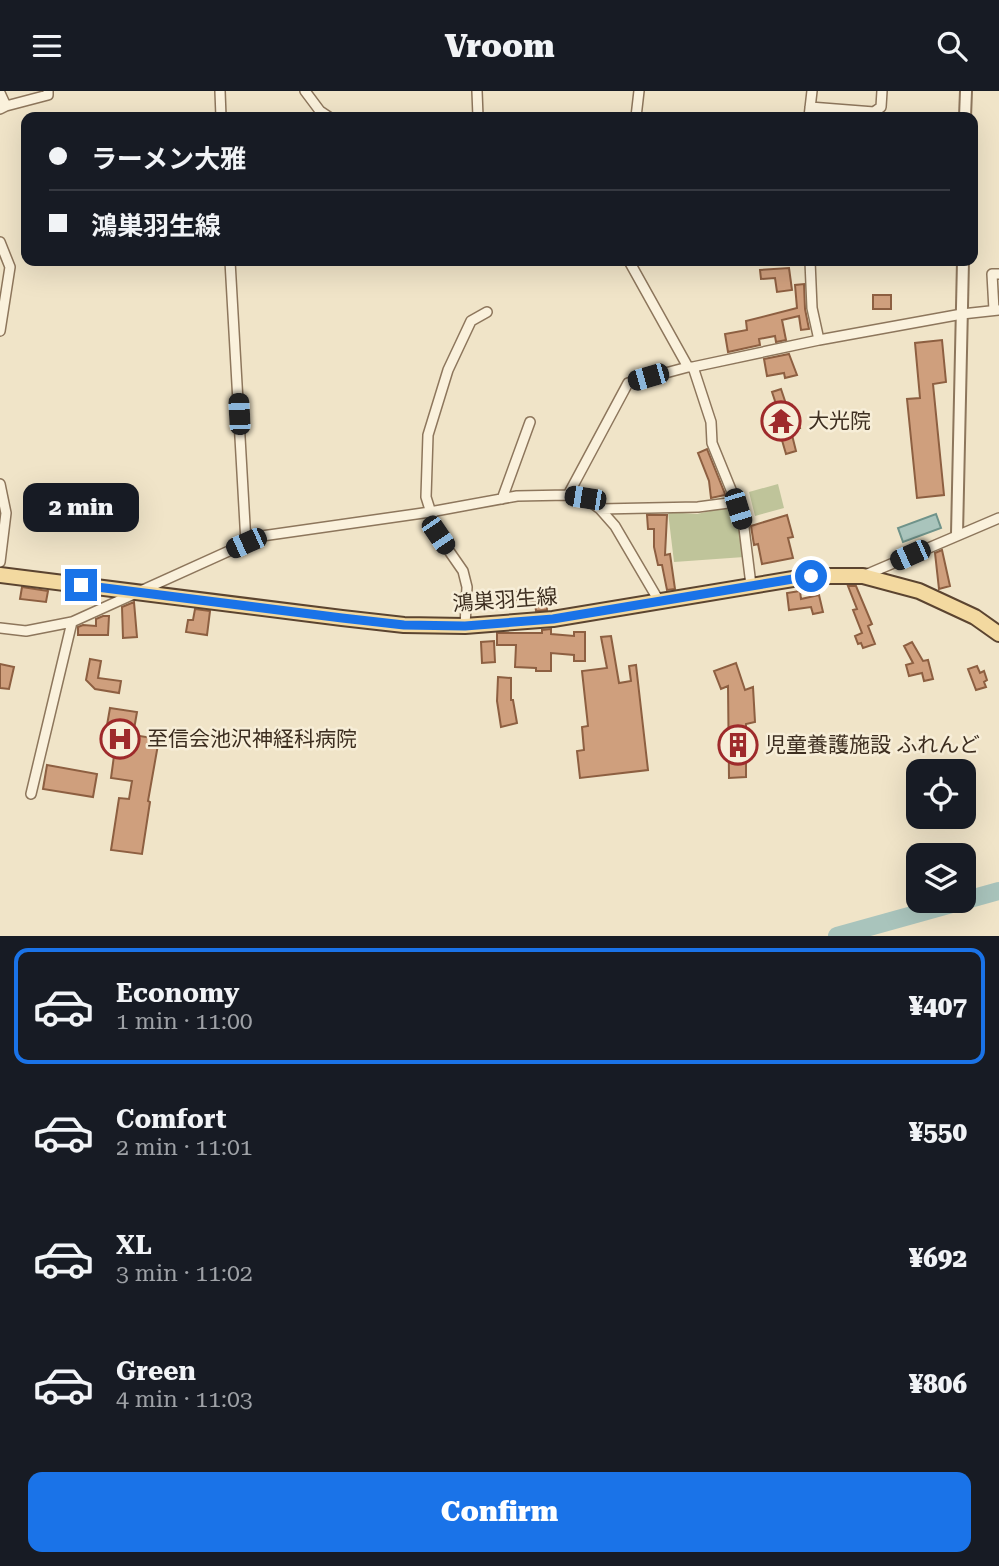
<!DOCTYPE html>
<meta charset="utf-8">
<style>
body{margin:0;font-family:"Roboto Serif","Noto Sans JP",serif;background:#20242c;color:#f1f3f6;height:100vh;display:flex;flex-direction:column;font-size:26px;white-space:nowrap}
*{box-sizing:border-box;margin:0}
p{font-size:23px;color:#9ea1a6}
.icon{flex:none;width:38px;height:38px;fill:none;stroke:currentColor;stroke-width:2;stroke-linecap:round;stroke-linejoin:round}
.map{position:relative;height:845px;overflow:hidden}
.drawer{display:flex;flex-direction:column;background:#171b24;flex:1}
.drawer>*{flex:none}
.top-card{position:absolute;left:21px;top:21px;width:957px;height:154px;border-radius:14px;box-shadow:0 7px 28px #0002;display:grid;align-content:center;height:154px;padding:0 28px;background:#171b24}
.controls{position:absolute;left:906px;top:668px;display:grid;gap:14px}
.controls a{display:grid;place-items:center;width:70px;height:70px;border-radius:14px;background:#171b24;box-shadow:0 7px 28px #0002;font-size:35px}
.end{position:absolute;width:32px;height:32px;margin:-16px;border:9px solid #1a73e8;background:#fff;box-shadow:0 0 0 4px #fff}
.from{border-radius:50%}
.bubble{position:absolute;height:49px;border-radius:14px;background:#171b24;box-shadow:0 7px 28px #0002;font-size:23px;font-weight:800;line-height:49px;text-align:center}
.car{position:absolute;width:21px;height:42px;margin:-21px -10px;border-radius:9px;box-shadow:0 0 5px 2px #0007;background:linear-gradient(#222 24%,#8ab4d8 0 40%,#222 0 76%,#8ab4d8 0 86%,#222 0)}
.top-card b{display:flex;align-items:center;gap:24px;height:66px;font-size:26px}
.top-card b+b{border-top:2px solid #363941}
.top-card i{width:18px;height:18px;background:#f1f3f6}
ul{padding:12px 0 0;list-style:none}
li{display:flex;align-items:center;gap:21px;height:116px;margin:0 14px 10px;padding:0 14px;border:4px solid transparent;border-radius:14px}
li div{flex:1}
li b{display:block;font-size:26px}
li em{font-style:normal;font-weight:800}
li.on{border-color:#1a73e8}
li>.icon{width:63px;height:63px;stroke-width:1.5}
.primary-button{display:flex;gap:14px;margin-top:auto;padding:14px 28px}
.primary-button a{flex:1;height:80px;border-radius:14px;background:#1a73e8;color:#fff;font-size:28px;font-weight:800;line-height:80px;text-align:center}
header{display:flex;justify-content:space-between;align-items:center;height:91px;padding:0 28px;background:#171b24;font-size:32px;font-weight:800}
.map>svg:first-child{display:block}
</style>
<header><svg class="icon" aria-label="menu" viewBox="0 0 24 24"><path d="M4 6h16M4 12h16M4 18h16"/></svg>Vroom<svg class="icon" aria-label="search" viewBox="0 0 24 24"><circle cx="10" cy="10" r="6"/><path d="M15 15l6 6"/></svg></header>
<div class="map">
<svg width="999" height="845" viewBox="0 0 999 845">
<rect width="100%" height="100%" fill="#f0e4c8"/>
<path fill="#bfc49a" d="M778,393L784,417L755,425L749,401Z
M724,417H735L740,436L744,466L674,471L668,421L697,423Z"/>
<path fill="#a9c4bc" stroke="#6f938a" stroke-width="2" d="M936,423L941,437L903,451L898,437Z"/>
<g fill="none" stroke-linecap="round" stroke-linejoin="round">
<path stroke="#a9c4bc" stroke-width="18" d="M837,845L999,800"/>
</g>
<path fill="#cf9f7d" stroke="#8d5f41" stroke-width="2" d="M789,177L792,199L777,201L775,187L761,188L760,179Z
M804,193L805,218L809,238L801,239L799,225L782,229L786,249L776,251L775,245L759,248L760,254L728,261L725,243L747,239L746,230L797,217L795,194Z
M873,204H891V218H873Z
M942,249L946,291L933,293L944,404L917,407L907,308L920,307L915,252Z
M789,263L797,284L785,287L784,282L767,285L764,268Z
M781,298L787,316L792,314L800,337L791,340L796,360L786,363L779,339H775L771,327L775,325L773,314L776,313L772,301Z
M707,358L725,403V404L711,407L709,390L698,362Z
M647,424H667L665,464L670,463L675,498L667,499L662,474H658L654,456V438H648Z
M787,424L793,446L788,447L793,467L762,473L758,453L754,454L751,435Z
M942,459L950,495L939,498L935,462Z
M848,495H856L872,533L868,535L875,553L863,557L861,552L858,553L855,545L862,542L853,519L857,518Z
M22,496L48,500L46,511L20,508Z
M800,500L801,508L819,504L823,521L813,523L811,516L789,519L787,502Z
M517,501L546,504L547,519L536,520L535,511L517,509Z
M134,511L137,546L123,547L122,516Z
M195,518L210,520L207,544L186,541L188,529H193Z
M103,525H109L108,544H78V536L83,534L96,535V528Z
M551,538V543L574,545V541H585V570H574V564L551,562V580H536V577L515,576L516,554H497V542H542V539Z
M611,545L619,592L631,590L629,575L636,574L648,679L580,687L577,660L584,659L582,636L588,635L582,580L607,577L601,546Z
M494,550L495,571L482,572L481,551Z
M912,551L923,570L928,569L933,588L924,590L922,582L909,585L906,574L913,572L904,555Z
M90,568L101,570L98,587L121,590L119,602L95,598L86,589Z
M736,572L745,599L753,596L755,631L746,633V686L729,687L728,595L721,598L714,580Z
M0,573L14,576L9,598L0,597Z
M977,575L980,582L984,580L987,589L984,591L986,596L976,599L968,578Z
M498,586L511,587V609H513L517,632L501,636L497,610Z
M110,617L137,621L133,644L159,648L148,710L150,711L142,763L111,759L119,707L129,708L132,690L111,687L118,635L107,634Z
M47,674L97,683L93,706L43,698Z"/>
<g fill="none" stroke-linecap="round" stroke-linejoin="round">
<g stroke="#8d765c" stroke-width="12">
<path id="minor" d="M220,0L221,26
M305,0L320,20L329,26
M477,0L478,26
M0,2L6,15L0,18
M6,15L48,4V0
M810,16L874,21L881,16L882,0
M636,26L639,0
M809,26L812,0
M0,151L10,176L0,240
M230,170L246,452
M629,170L688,276H693L711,331L712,352L734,406L744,437L751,494
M810,170L812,217L819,249
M994,219L992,183H999
M693,276L819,249L962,223L999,219
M0,393L6,422L0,471
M568,404L628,292L688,276
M502,408L530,331
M600,418L698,416L736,411
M863,485L999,427
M465,535L467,496L463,480L438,444L426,406L428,344L448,279L471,230L487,221
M0,537L26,540L72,531L262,445L430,421L517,405L568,404L585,407L600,418L615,435L659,510
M31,703L72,531"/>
</g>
<g stroke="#8d765c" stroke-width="14">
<path id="tertiary" d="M965,26L966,0
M957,443L963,170"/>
</g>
<g stroke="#5b4430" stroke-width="18">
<path id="primary" d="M0,484L342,527L404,534L465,535L553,528L811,485H863L919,500L975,526L999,543"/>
</g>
<use href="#minor" stroke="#faf1dc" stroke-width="9"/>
<use href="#tertiary" stroke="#faf1dc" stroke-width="10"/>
<use href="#primary" stroke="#f3d9a0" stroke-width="14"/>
</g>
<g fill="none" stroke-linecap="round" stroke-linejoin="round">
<path stroke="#1a73e8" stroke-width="9" d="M81,494L342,527L404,534L465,535L553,528L811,485"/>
</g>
<defs>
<g id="temple-ring" transform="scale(2.0125)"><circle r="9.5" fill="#f7eed8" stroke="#9e2a2b" stroke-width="1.5"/><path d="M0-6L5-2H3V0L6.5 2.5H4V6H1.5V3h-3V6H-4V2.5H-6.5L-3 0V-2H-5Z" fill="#9e2a2b"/></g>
<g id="hospital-ring" transform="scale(2.0125)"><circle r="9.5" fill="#f7eed8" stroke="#9e2a2b" stroke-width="1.5"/><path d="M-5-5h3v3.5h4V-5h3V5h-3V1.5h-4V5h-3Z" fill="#9e2a2b"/></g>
<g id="building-ring" transform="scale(2.0125)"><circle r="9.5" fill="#f7eed8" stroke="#9e2a2b" stroke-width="1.5"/><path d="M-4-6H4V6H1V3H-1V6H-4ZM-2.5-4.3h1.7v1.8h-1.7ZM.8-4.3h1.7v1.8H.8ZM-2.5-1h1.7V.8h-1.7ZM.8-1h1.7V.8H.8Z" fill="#9e2a2b"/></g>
</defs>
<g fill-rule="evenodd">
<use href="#temple-ring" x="781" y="330"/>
<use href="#hospital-ring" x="120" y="648"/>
<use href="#building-ring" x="738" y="654"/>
</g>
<g text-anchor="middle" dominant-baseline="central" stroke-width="5" stroke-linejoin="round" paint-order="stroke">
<g font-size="21" fill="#3d2e20" stroke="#f7eed8" text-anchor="start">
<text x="808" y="330">大光院</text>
<text x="147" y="648">至信会池沢神経科病院</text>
<text x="765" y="654">児童養護施設 ふれんど</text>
</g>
<g font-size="21" fill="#3d2e20" stroke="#f7eed8">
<text transform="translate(505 509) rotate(-4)">鴻巣羽生線</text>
</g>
</g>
</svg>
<div class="controls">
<a><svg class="icon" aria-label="locate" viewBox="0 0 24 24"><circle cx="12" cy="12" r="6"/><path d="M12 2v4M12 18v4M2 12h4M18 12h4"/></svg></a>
<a><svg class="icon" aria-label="layers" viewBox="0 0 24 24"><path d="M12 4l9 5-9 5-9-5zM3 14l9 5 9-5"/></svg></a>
</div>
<i class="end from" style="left:811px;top:485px"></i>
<i class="end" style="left:81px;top:494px"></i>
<div class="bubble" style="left:23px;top:392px;width:116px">2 min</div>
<i class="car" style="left:648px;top:286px;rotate:254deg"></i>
<i class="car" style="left:239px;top:323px;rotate:357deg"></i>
<i class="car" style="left:585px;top:407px;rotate:279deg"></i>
<i class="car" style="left:738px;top:418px;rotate:163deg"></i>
<i class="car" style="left:438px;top:444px;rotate:146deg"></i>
<i class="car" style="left:246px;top:452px;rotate:246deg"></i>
<i class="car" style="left:910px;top:464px;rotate:246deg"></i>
<div class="top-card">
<b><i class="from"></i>ラーメン大雅</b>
<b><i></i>鴻巣羽生線</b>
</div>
</div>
<section class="drawer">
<ul>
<li class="on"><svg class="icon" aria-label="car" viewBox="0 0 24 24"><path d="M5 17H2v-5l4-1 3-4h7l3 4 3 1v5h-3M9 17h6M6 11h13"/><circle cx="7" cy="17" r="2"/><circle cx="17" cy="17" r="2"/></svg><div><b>Economy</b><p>1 min · 11:00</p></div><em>¥407</em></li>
<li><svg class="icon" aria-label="car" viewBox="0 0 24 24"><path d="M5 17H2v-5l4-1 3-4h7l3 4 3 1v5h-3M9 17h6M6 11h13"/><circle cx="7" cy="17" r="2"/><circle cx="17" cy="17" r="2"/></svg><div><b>Comfort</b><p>2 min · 11:01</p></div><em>¥550</em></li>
<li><svg class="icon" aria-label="car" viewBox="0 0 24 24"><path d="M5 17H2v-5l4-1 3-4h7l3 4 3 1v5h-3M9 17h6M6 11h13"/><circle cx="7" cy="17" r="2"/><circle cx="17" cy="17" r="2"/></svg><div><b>XL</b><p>3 min · 11:02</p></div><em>¥692</em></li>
<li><svg class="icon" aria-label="car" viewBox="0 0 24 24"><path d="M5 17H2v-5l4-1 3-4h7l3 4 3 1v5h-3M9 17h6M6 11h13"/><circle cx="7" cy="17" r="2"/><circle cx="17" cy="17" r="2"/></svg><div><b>Green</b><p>4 min · 11:03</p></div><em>¥806</em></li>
</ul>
<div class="primary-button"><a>Confirm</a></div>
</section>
